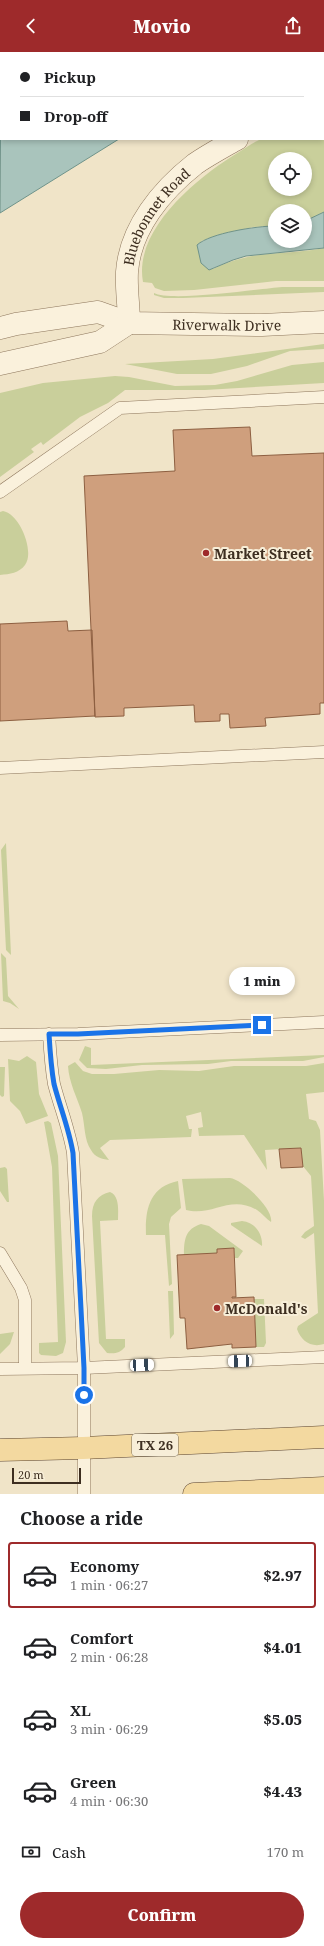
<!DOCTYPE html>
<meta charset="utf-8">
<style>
body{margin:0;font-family:"Noto Serif",serif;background:#f6f6f6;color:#202124;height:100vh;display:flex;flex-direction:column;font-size:15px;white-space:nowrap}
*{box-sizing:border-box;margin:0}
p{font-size:13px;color:#757577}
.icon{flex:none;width:22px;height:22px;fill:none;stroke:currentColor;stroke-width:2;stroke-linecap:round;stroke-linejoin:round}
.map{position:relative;height:1442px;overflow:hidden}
.side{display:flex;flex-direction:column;background:#fff;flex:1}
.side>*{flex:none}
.guide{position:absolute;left:0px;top:0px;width:324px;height:88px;box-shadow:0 2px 6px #0003;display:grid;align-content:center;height:88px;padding:0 20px;background:#fff}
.controls{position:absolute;left:268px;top:100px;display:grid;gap:8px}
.controls a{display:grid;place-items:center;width:44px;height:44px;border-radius:50%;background:#fff;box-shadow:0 2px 6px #0003;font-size:20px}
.scale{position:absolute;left:12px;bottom:10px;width:69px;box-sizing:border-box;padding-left:4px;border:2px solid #3d2e20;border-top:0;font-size:11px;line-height:14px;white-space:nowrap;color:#3d2e20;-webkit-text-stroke:3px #f7eed8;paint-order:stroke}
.end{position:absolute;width:18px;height:18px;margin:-9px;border:5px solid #1a73e8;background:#fff;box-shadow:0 0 0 2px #fff}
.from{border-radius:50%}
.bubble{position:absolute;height:28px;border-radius:14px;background:#fff;box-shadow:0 2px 6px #0003;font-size:13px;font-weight:800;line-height:28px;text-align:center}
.car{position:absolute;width:12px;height:24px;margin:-12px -6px;border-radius:5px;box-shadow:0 0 3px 1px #0007;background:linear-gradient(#fff 24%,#345 0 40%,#fff 0 76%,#345 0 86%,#fff 0)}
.guide b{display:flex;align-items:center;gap:14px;height:38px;font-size:15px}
.guide b+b{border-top:1px solid #e0e0e0}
.guide i{width:10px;height:10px;background:#202124}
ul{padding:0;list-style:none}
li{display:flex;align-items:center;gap:12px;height:66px;margin:0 8px 6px;padding:0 12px;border:2px solid transparent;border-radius:4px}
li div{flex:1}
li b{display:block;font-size:15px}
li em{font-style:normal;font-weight:800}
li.current{border-color:#9e2a2b}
li>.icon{width:36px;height:36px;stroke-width:1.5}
h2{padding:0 20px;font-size:18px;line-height:48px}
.pay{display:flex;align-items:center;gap:10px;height:44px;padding:0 20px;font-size:15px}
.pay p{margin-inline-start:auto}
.button{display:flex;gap:8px;margin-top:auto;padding:8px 20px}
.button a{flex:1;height:46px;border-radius:24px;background:#9e2a2b;color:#fff;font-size:16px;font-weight:800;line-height:46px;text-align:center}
header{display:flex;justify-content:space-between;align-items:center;height:52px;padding:0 20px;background:#9e2a2b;color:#fff;font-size:18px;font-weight:800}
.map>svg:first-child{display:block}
</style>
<header><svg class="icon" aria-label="back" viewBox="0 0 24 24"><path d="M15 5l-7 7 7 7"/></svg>Movio<svg class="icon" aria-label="share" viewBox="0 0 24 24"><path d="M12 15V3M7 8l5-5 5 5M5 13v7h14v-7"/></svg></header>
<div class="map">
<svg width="324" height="1442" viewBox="0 0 324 1442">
<rect width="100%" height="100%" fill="#f0e4c8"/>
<path fill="#c9cf9b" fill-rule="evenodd" d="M324,48V160L305,169V159H275V174L253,175L201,189L213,217C252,197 284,204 324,196V229H276L194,238L164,239L155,236L152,231L143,230C133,177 199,124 239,100C245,96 252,91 259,88C267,84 311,87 323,87ZM275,107H305V137H275Z
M282,235H324V240L183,246H164L154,243V241C171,250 258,237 282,235Z
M324,292V297L290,299L247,314L211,322H177L125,312L213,307Z
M324,310V331L205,338H125L108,351L80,365L43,393L41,390L31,397L34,400L0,425V341L43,331L115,324L129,325L175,334L215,333L237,329L292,313Z
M3,459C20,462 35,500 25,513C19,521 10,522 0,523V460Z
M6,791L11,903L6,898L1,798Z
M1,901L6,906L8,944L19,957L10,951L3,949Z
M85,994L91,996V1013L324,1003V1005L303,1009H231L208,1012L142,1013L106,1017L87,1016L79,1008Z
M27,1004L36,1010L39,1042L48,1064L26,1072L20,1059L10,1049L8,1007L19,1009Z
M75,1010L83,1019L92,1022H114L159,1018L199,1019L234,1014H306L324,1011V1040L306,1042L309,1067L316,1069L320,1078L324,1149V1292C311,1296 301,1289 297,1277L298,1274L318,1261L314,1181L305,1187L301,1185L305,1180L314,1174L311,1124L302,1113L301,1096L265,1098L267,1118L244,1083L199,1084L198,1076L203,1075L201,1060L186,1064L189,1077H192L191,1085L110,1088L100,1096L109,1108C101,1107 95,1105 91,1098C84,1088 85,1073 82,1061C77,1045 69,1031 68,1014Z
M0,1015H5L4,1044L2,1045L0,1043Z
M48,1069L51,1071L58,1104L66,1290L63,1301L56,1304L41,1303L39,1301V1291L58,1290L52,1115L44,1070Z
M5,1115L7,1117L9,1150H7L0,1139V1116Z
M230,1126C242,1127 274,1157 271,1170C266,1167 262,1161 257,1158C230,1142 212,1165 186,1158L182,1127Z
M178,1129L181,1156L171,1165L169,1172L172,1232L169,1234L165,1183H146C145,1158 149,1135 178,1129Z
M110,1140C120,1144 118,1159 118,1168L100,1169L106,1287H125V1295C120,1301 115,1302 107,1301L99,1291L92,1164C92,1150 98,1143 110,1140Z
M242,1169C255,1170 263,1182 262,1194L231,1173V1171Z
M201,1172L209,1174L243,1199L238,1206H235L234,1196L217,1197V1201L184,1203C184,1188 185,1177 201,1172Z
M168,1239H173L174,1282L170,1287Z
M254,1247H264L266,1291L264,1295H256Z
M14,1280L10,1292L0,1302V1282Z"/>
<path fill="#a9c4bc" stroke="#6f938a" d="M34,0H239L32,1Z
M1,20V87H119L0,161Z
M324,160V196L246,204L233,208L209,218L201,211L197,193C210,181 257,174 275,174V189H305V169Z"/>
<path fill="#cf9f7d" stroke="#8d5f41" d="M250,375L252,404L324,401V651H320V662L265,666L266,674L230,676L229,662H220V669L195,670L194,653L124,656V664L95,665L84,424L175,419L173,378Z
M67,569L68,579L92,578L95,664L0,669V572Z
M301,1096L303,1115L281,1116L279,1097Z
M234,1196L236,1245H232V1246L254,1245L256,1295L232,1296V1292L187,1297L185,1266H180L177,1203L217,1201V1197Z"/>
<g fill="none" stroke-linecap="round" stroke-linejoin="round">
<g stroke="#8d765c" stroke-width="13">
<path id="service" d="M0,440L120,356L324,345
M0,716L324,700
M49,982C50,999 51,1015 54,1032C60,1055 69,1077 73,1101L84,1316V1442
M0,983L78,982L324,970
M0,1201L21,1236L25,1248V1315
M0,1317L84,1316L324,1305"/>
</g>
<g stroke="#8d765c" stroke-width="23">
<g id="minor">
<path d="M323,34H324"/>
<path id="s1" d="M129,271C129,254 126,237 127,220C130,176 162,138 195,112C208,103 223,95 237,87"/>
</g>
</g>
<g stroke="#8d765c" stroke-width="23">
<g id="tertiary">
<path id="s2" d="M0,276L16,272L98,260L129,271L262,273L324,270"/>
<path d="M0,312L100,290L129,271"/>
</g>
</g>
<g stroke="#5b4430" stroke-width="23">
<path id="primary" d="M0,1398L83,1396L324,1385
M194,1442L324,1436"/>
</g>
<use href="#service" stroke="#faf1dc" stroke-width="12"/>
<use href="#minor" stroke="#faf1dc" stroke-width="22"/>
<use href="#tertiary" stroke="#faf1dc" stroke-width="22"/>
<use href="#primary" stroke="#f3d9a0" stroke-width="22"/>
</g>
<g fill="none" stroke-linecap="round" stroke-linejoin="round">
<path stroke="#1a73e8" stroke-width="5" d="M84,1343V1316L73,1101C69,1077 60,1055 54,1032C51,1015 50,999 49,982H78L262,973"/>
</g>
<g fill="#9e2a2b" stroke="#f7eed8" stroke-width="1.5">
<circle cx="206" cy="501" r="4"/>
<circle cx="217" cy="1256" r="4"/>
</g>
<g text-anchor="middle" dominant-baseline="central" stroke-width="4" stroke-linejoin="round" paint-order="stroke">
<rect fill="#f7eed8" stroke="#756857" stroke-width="1" x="132" y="1382" width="46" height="22" rx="3"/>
<g font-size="13" font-weight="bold" fill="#3d2e20">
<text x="155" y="1393">TX 26</text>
</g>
<g font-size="14" fill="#3d2e20" stroke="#f7eed8">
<text stroke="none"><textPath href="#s1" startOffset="115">Bluebonnet Road</textPath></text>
<text stroke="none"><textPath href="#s2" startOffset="230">Riverwalk Drive</textPath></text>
</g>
<g font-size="14" font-weight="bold" fill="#3d2e20" stroke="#f7eed8" text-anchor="start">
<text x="214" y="501">Market Street</text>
<text x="225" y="1256">McDonald's</text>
</g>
</g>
</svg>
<div class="controls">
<a><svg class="icon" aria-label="locate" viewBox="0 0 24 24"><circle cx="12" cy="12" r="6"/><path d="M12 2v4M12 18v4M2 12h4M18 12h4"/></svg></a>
<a><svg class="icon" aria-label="layers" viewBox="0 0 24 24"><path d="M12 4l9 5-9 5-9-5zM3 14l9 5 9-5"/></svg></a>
</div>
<div class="scale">20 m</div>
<i class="end from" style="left:84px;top:1343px"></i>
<i class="end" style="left:262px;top:973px"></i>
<div class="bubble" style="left:229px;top:915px;width:66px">1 min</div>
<i class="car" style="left:240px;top:1309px;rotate:268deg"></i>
<i class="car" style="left:142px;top:1313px;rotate:87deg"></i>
<div class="guide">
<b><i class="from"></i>Pickup</b>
<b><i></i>Drop-off</b>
</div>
</div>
<section class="side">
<h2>Choose a ride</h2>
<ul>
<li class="current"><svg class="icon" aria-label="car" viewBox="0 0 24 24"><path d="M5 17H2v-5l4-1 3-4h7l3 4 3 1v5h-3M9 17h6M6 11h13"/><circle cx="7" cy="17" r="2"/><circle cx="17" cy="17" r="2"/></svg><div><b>Economy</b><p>1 min · 06:27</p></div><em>$2.97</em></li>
<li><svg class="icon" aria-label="car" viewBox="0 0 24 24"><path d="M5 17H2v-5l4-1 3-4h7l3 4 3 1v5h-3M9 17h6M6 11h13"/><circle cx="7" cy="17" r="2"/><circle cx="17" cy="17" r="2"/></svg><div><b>Comfort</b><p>2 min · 06:28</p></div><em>$4.01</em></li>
<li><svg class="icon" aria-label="car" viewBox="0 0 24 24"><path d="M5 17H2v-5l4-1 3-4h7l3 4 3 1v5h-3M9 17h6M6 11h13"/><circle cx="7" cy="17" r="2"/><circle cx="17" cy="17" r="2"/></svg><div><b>XL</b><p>3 min · 06:29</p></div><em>$5.05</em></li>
<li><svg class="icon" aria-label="car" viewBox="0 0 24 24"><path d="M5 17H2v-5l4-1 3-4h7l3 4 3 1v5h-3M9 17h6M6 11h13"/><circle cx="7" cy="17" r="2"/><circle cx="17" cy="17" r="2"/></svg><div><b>Green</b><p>4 min · 06:30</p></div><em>$4.43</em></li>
</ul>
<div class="pay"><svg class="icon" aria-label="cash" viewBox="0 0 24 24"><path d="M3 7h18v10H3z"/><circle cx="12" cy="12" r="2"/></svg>Cash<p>170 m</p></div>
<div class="button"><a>Confirm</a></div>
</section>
